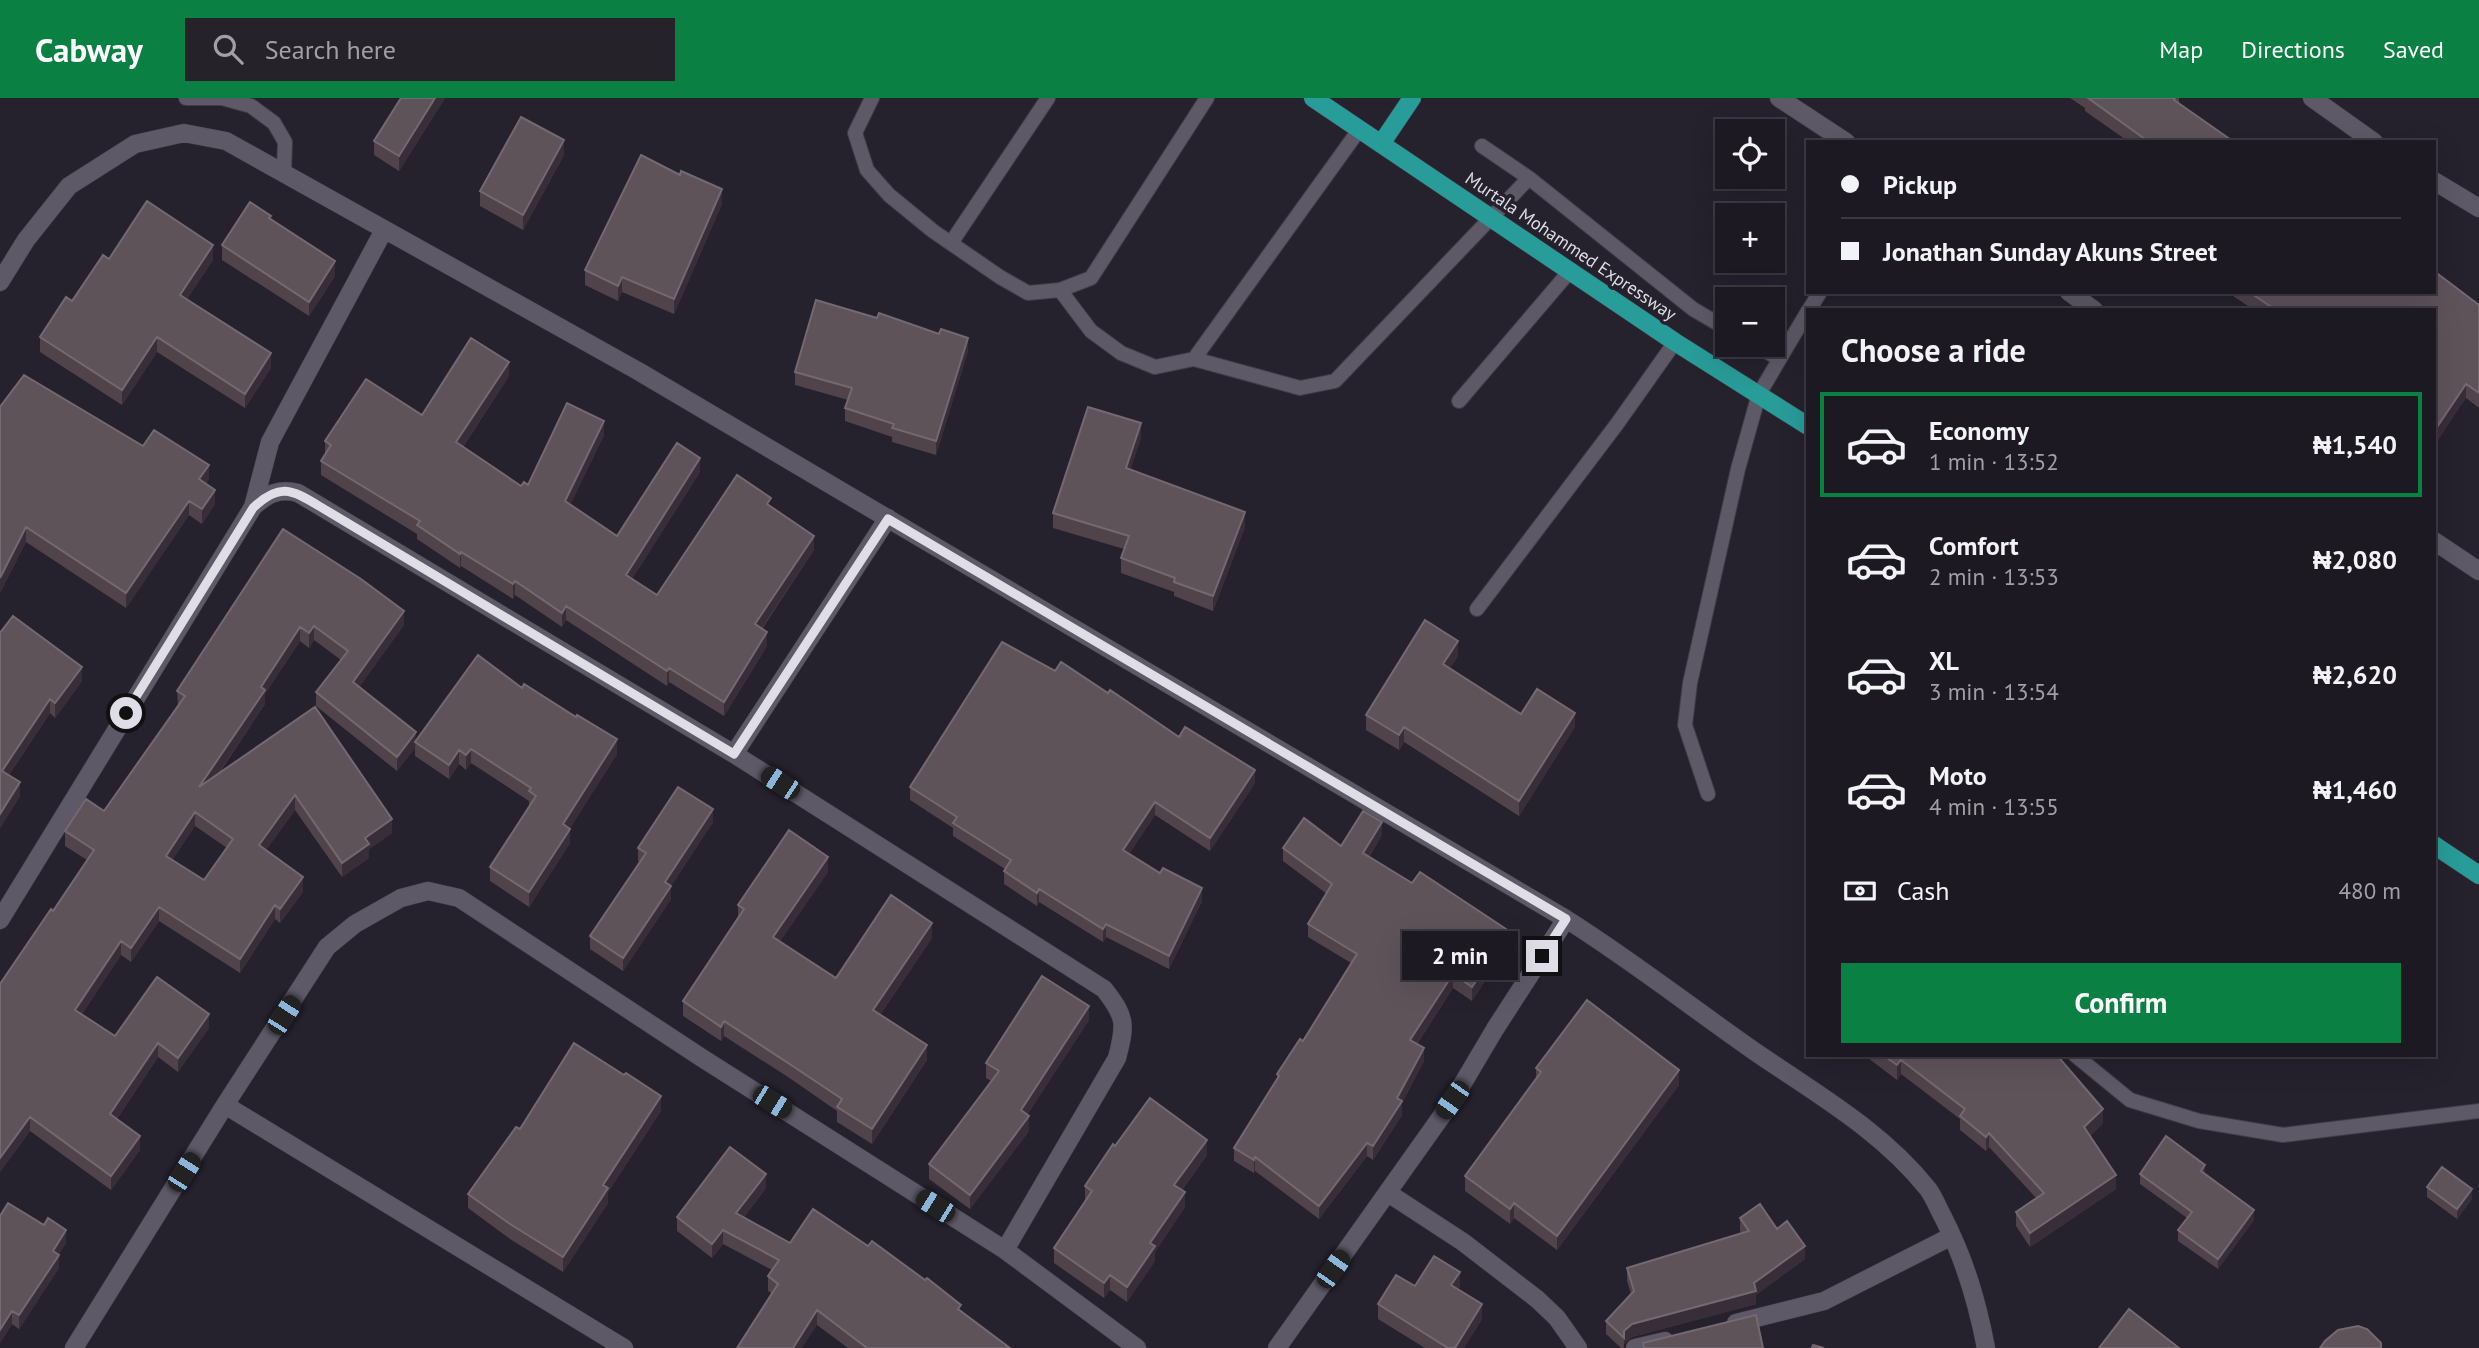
<!DOCTYPE html>
<meta charset="utf-8">
<style>
body{margin:0;font-family:"PT Sans",sans-serif;background:#25222a;color:#f1f3f6;height:100vh;display:flex;flex-direction:column;font-size:26px;white-space:nowrap}
*{box-sizing:border-box;margin:0}
p{font-size:23px;color:#a0a0a5}
.icon{flex:none;width:38px;height:38px;fill:none;stroke:currentColor;stroke-width:2;stroke-linecap:round;stroke-linejoin:round}
.map{position:relative;flex:1;overflow:hidden}
.side{position:absolute;left:1806px;top:210px;width:630px;height:749px;display:flex;flex-direction:column;background:#1c1922;border-radius:0px;box-shadow:0 7px 28px #0002,0 0 0 2px #3a3840}
.side>*{flex:none}
.hud{position:absolute;left:1806px;top:42px;width:630px;height:154px;border-radius:0px;box-shadow:0 7px 28px #0002,0 0 0 2px #3a3840;display:grid;align-content:center;height:154px;padding:0 35px;background:#1c1922}
.buttons{position:absolute;left:1715px;top:21px;display:grid;gap:14px}
.buttons a{display:grid;place-items:center;width:70px;height:70px;border-radius:0px;background:#1c1922;box-shadow:0 7px 28px #0002,0 0 0 2px #3a3840;font-size:35px}
.end{position:absolute;width:32px;height:32px;margin:-16px;border:9px solid #dfdde5;background:#111;box-shadow:0 0 0 4px #111}
.from{border-radius:50%}
.bubble{position:absolute;height:49px;border-radius:0px;background:#1c1922;box-shadow:0 7px 28px #0002,0 0 0 2px #3a3840;font-size:23px;font-weight:600;line-height:49px;text-align:center}
.car{position:absolute;width:21px;height:42px;margin:-21px -10px;border-radius:9px;box-shadow:0 0 5px 2px #0007;background:linear-gradient(#222 24%,#8ab4d8 0 40%,#222 0 76%,#8ab4d8 0 86%,#222 0)}
.hud b{display:flex;align-items:center;gap:24px;height:66px;font-size:26px}
.hud b+b{border-top:2px solid #3a3840}
.hud i{width:18px;height:18px;background:#f1f3f6}
ul{padding:0;list-style:none}
li{display:flex;align-items:center;gap:21px;height:105px;margin:0 14px 10px;padding:0 21px;border:4px solid transparent;border-radius:0px}
li div{flex:1}
li b{display:block;font-size:26px}
li em{font-style:normal;font-weight:600}
li.on{border-color:#0b8043}
li>.icon{width:63px;height:63px;stroke-width:1.5}
h2{padding:0 35px;font-size:32px;line-height:84px}
.pay{display:flex;align-items:center;gap:18px;height:77px;padding:0 35px;font-size:26px}
.pay p{margin-inline-start:auto}
.primary-button{display:flex;gap:14px;margin-top:auto;padding:14px 35px}
.primary-button a{flex:1;height:80px;border-radius:0px;background:#0b8043;color:#fff;font-size:28px;font-weight:600;line-height:80px;text-align:center}
header{display:flex;align-items:center;gap:42px;box-sizing:border-box;height:98px;padding:0 35px;background:#0b8043;color:#fff}
header strong{font-size:33px}
nav{display:flex;gap:38px;margin-inline-start:auto;font-size:24px}
.search{width:490px;height:63px;background:#25222a;display:flex;align-items:center;gap:18px;box-sizing:border-box;padding:0 24px;border-radius:0px;color:#a0a0a5;font-size:26px}
.map>svg:first-child{display:block}
</style>
<header>
<strong>Cabway</strong>
<div class="search"><svg class="icon" aria-label="search" viewBox="0 0 24 24"><circle cx="10" cy="10" r="6"/><path d="M15 15l6 6"/></svg>Search here</div>
<nav><a>Map</a><a>Directions</a><a>Saved</a></nav>
</header>
<div class="map">
<svg width="2479" height="1250" viewBox="0 0 2479 1250">
<rect width="100%" height="100%" fill="#25212d"/>
<g fill="none" stroke-linecap="round" stroke-linejoin="round">
<g stroke="#403d47" stroke-width="16">
<path id="lane" d="M186,0H222L251,8L274,25L285,44L284,73
M872,0L855,35L867,72L889,97L933,133L1000,179L1028,195L1060,192L1091,180L1207,0
M1482,48L1529,80L1693,211L1727,231
M951,145L1048,0
M1060,192L1091,233L1121,255L1155,269L1194,261L1300,290L1335,283L1529,80
M1809,212L1820,194
M1755,247L1778,260
M1194,261L1359,32
M1459,303L1570,173
M1477,511L1617,326L1675,244
M1708,696L1685,627L1690,585L1738,371L1759,296L1808,213
M2075,957L2130,1002L2199,1023L2283,1037L2479,1013"/>
</g>
<g stroke="#403d47" stroke-width="19">
<path id="street" d="M2312,0L2374,44
M2434,83L2479,110
M0,184L26,142L69,88L135,46L184,35L226,43L638,273L1566,821C1631,862 1691,909 1754,953C1815,995 1881,1032 1928,1091C1934,1099 1938,1110 1943,1119C1965,1162 1977,1203 1986,1250
M253,409L270,344L384,132
M734,656L888,420
M0,822L253,409C267,396 279,390 298,395L734,656L1104,891C1126,919 1126,926 1117,960L1005,1152L1137,1250
M225,1007L624,1250
M1388,1095L1463,1144L1537,1201L1557,1220L1578,1250
M1736,1225L1824,1203L1952,1138
M74,1250L225,1007L327,849L355,826L401,800L428,793L459,800L702,960L1005,1152
M1277,1250L1453,1002L1495,931L1566,821
M1635,1250L1665,1243"/>
</g>
<g stroke="#403d47" stroke-width="19">
<path id="secondary" d="M1779,0L1846,44
M2069,194L2094,212
M2434,443L2479,473"/>
</g>
<g stroke="#403d47" stroke-width="19">
<path id="primary" d="M1313,0L1675,244L1808,328
M1381,46L1412,0
M2434,747L2479,777"/>
</g>
<use href="#lane" stroke="#5d5967" stroke-width="14"/>
<use href="#street" stroke="#5d5967" stroke-width="18"/>
<use href="#secondary" stroke="#5d5967" stroke-width="18"/>
<use href="#primary" stroke="#289c98" stroke-width="18"/>
</g>
<path fill="#50434a" fill-rule="evenodd" d="M401,0H445L399,73L374,57V43Z
M2070,0H2179V6L2234,44H2129L2085,13V10Z
M564,57L523,132L480,108V93Z
M722,106L674,216L622,194L618,203L585,187V172Z
M271,121L335,178L309,218L222,162V147Z
M109,161L213,162L187,201L271,270L245,310L157,254L122,307L40,254V239Z
M2227,194H2434L2479,207V310L2466,300L2434,346V212H2254Z
M968,253L936,357L892,344V339L845,323V310L848,302L795,287V274Z
M509,278L463,349L521,388L528,387L604,337L570,407L617,438L700,374L632,481L657,497L771,409L814,452L762,531L767,548L724,618L669,584L667,588L566,522L562,529L515,497L513,501L461,468L460,470L417,441V436L321,377V363L325,356V343L422,317Z
M0,309L143,348L209,381L206,386L215,406L202,426L189,417L126,510L26,444L0,495Z
M1141,340L1130,372L1245,429L1213,513L1174,498V494L1121,475V460L1124,451L1053,430V415Z
M283,431L404,527L359,589L416,642L522,590L617,656L570,730V745L529,809L490,783V769L529,708V703L471,665L466,672L459,666L449,681L415,658V650L397,673L316,608V594L341,562L314,542L309,550L300,543L265,596V606L218,677L315,609L392,735L369,751V760L342,779L295,712L266,752L303,794L280,825L275,821L240,875L159,823L131,864L121,857L82,916L115,938L209,930L178,974L158,959L117,1021L140,1052L111,1092L30,1033L0,1074V886L53,813L87,762L65,748V733L104,713L178,608L177,593ZM195,728L227,750L204,782L172,762Z
M0,535L82,583L55,620L50,615L9,677L20,698L0,730Z
M1458,558L1450,570L1521,616L1575,629L1519,718L1404,644L1399,652L1366,632V617Z
M1055,573L1108,595L1255,685L1210,753L1155,717L1129,756L1202,803L1169,871L1106,839L1103,844L1039,804L1037,808L1004,786V773L1005,771L953,738V730L910,702V689Z
M713,724L671,788V801L623,873L590,851V838L640,764L638,763V750Z
M1382,737L1369,759L1509,847L1472,903L1453,890L1417,946L1424,963L1402,1005V1017L1373,1062L1367,1058L1319,1121L1255,1073L1254,1075L1234,1063V1050L1277,981V976L1303,943L1351,865L1308,839V826L1327,796L1283,763V750L1341,748Z
M828,774L780,843L836,880L932,840L880,917L927,962L872,1046L837,1024V1013L788,979L724,938L721,943L683,918V903L738,821V807Z
M1089,922L1027,1017L1029,1033L970,1111L929,1081V1066L991,983L986,980V965Z
M1864,957H2056L2103,1025L2090,1038L2116,1091L2030,1149L2016,1128V1114L2036,1100L1989,1049L1986,1053L1960,1032V1021L1901,976L1897,982Z
M1536,970L1679,987L1557,1152L1514,1120L1510,1126L1465,1093V1078L1536,981Z
M661,1013L608,1094V1105L563,1174L510,1141L468,1110V1096Z
M1115,1048L1207,1057L1182,1092L1185,1109L1155,1154V1163L1127,1204L1110,1192L1104,1200L1054,1165V1150L1085,1104V1088Z
M2140,1076L2205,1077L2254,1122L2218,1171L2178,1143V1132L2187,1120L2140,1086Z
M2427,1089L2472,1101L2457,1121L2427,1099Z
M766,1090L744,1119L790,1145L961,1214L1010,1250H848L817,1227L768,1193V1178L772,1172L723,1146L712,1160L677,1133V1119Z
M0,1118L66,1145L58,1157L59,1170L19,1231L12,1226L0,1245Z
M1740,1120L1777,1131L1805,1161L1756,1197V1206L1632,1239L1624,1246V1250H1621L1606,1236V1223L1631,1196L1627,1183V1170L1741,1135L1740,1133Z
M1415,1188L1460,1189L1458,1191L1482,1221L1464,1250H1425L1378,1221V1206Z"/>
<path fill="#382e37" d="M435,0H445L399,73V58Z
M564,42V57L523,132V117Z
M722,91V106L674,216V201Z
M213,147V162L180,212V197Z
M335,163V178L309,218V204Z
M622,179V194L618,203V188Z
M157,239V254L122,307V292Z
M968,240V253L936,357V343Z
M271,255V270L245,310V296Z
M509,264V278L456,359V344Z
M2466,286V300L2435,347V332Z
M604,323V337L565,418V403Z
M1141,325V340L1126,385V370Z
M700,360V374L626,491V477Z
M209,367V381L199,396V381Z
M215,392V406L202,426V411Z
M189,403V417L126,510V495Z
M1245,414V429L1213,513V498Z
M26,429V444L0,495V480Z
M814,438V452L755,540V526Z
M461,454V468L460,470V456Z
M515,483V497L513,501V486Z
M566,508V522L562,529V515Z
M404,513V527L353,598V584Z
M314,528V542L309,550V535Z
M300,529V543L265,596V606L199,704V689L261,589Z
M767,534V548L724,618V604Z
M1458,543V558L1443,581V566Z
M82,569V583L55,620V605Z
M669,570V584L667,588V573Z
M50,601V615L2,687V673Z
M1575,615V629L1519,718V703Z
M1404,629V644L1399,652V637Z
M416,634L415,650L397,673V659Z
M617,641V656L563,741V726Z
M471,651V665L466,672V657Z
M459,652V666L449,681V667Z
M1255,672V685L1210,753V740Z
M20,684V698L0,730V716Z
M295,697V712L259,762V747Z
M1155,704V717L1123,765V752Z
M713,711V724L665,797V784Z
M195,714V728L166,772V758Z
M392,721V735L369,751V760L342,779V765L365,740Z
M1382,724V737L1363,768V755Z
M570,731V745L529,809V794Z
M828,759V774L773,854V839Z
M303,779V794L280,825V811Z
M671,788V801L623,873V860Z
M1202,790V803L1169,871V858Z
M1039,791V804L1037,808V795Z
M275,807V821L240,875V861Z
M159,809V823L131,864V850Z
M932,825V840L873,927V912Z
M1106,826V839L1103,844V831Z
M1509,833V847L1472,903V889Z
M121,843V857L75,926V912Z
M1453,876V890L1410,956V942Z
M1089,908V922L1021,1027V1012Z
M209,916V930L178,974V960Z
M724,923V938L721,943V929Z
M158,945V959L110,1031V1016Z
M927,947V962L872,1046V1031Z
M1424,950V963L1402,1005V1017L1373,1062V1048Z
M1901,962V976L1897,982V967Z
M1679,972V987L1557,1152V1138Z
M661,998V1013L608,1094V1105L563,1174V1159L603,1087Z
M2103,1011V1025L2084,1043V1029Z
M1029,1018V1033L970,1111V1097Z
M30,1019V1033L0,1074V1060Z
M1989,1035V1049L1986,1053V1039Z
M140,1038V1052L111,1092V1078Z
M1207,1042V1057L1174,1102V1087Z
M1367,1045V1058L1319,1121V1108Z
M1255,1059V1073L1254,1075V1062Z
M2205,1067V1077L2201,1073Z
M766,1076V1090L736,1129V1115Z
M2116,1077V1091L2030,1149V1135Z
M2472,1091V1101L2457,1121V1111Z
M1185,1094V1109L1155,1154V1163L1127,1204V1189L1150,1145Z
M1514,1105V1120L1510,1126V1111Z
M2254,1112V1122L2218,1171V1161Z
M66,1132V1145L53,1166V1153Z
M723,1132V1146L712,1160V1146Z
M1805,1148V1161L1756,1197V1206L1632,1239L1624,1246V1233L1632,1226L1754,1185Z
M59,1157V1170L19,1231V1217Z
M1460,1174V1189L1451,1202V1187Z
M1110,1177V1192L1104,1200V1185Z
M1482,1206V1221L1464,1250H1455Z
M817,1212V1227L802,1250H793Z
M12,1213V1226L0,1245V1232Z"/>
<path fill="#5f535a" stroke="#736970" stroke-width="2" fill-rule="evenodd" d="M401,0H435L399,58L374,43Z
M2088,0H2175L2174,2L2234,44H2149Z
M521,19L564,42L523,117L480,93Z
M641,57L680,77L681,73L722,91L674,201L622,179L618,188L585,172Z
M147,103L213,147L180,197L271,255L245,296L157,239L122,292L40,239L66,199L72,203L103,157L109,161Z
M250,104L271,118L269,120L335,163L309,204L222,147Z
M2434,173L2479,207V295L2466,286L2435,332L2434,212H2276L2249,194H2434Z
M816,202L877,220L879,215L939,236L941,231L968,240L936,343L892,330L894,326L845,310L852,290L795,274Z
M471,240L509,264L456,344L521,388L524,384L528,387L567,305L604,323L565,403L617,438L677,345L700,360L626,477L657,497L737,377L771,400L767,406L814,438L755,526L767,534L724,604L669,570L667,573L566,508L562,515L515,483L513,486L461,454L460,456L417,427L420,423L321,363L331,347L325,343L366,281L422,317Z
M24,277L143,348L154,332L209,367L199,381L215,392L202,411L189,403L126,495L26,429L0,480V309Z
M1088,309L1141,325L1126,370L1245,414L1213,498L1174,484L1175,480L1121,460L1129,438L1053,415Z
M283,431L361,481L404,513L353,584L416,634L397,659L316,594L348,553L314,528L309,535L300,529L261,589L265,592L199,689L315,609L392,721L365,740L369,746L342,765L295,697L259,747L303,779L280,811L275,807L240,861L159,809L131,850L121,843L75,912L115,938L157,879L209,916L178,960L158,945L110,1016L140,1038L111,1078L30,1019L0,1060V886L51,811L53,813L94,752L65,733L86,701L104,713L185,598L177,593ZM195,714L233,741L204,782L166,758Z
M13,518L82,569L55,605L50,601L2,673L20,684L0,716V535Z
M1425,522L1458,543L1443,566L1521,616L1537,591L1575,615L1519,703L1404,629L1399,637L1366,617Z
M1002,544L1055,573L1061,564L1108,595L1110,592L1179,639L1185,629L1255,672L1210,740L1155,704L1123,752L1160,775L1163,770L1202,790L1169,858L1106,826L1103,831L1039,791L1037,795L1004,773L1011,762L953,725L957,719L910,689Z
M478,557L522,590L524,586L576,619L577,617L617,641L563,726L570,731L529,794L490,769L536,698L529,693L531,690L471,651L466,657L459,652L449,667L415,644Z
M678,689L713,711L665,784L671,788L623,860L590,838L646,755L638,750Z
M1363,713L1382,724L1363,755L1412,785L1420,774L1509,833L1472,889L1453,876L1410,942L1424,950L1397,1000L1402,1003L1373,1048L1367,1045L1319,1108L1255,1059L1254,1062L1234,1050L1279,978L1277,976L1300,941L1303,943L1357,856L1308,826L1332,786L1283,750L1304,720L1341,748Z
M789,732L828,759L773,839L836,880L891,797L932,825L873,912L927,947L872,1031L837,1009L842,1001L788,965L724,923L721,929L683,903L744,811L738,807Z
M1042,878L1089,908L1021,1012L1029,1018L970,1097L929,1066L999,973L986,965Z
M1587,902L1679,972L1557,1138L1514,1105L1510,1111L1465,1078L1541,974L1536,970Z
M574,945L624,977L626,975L661,998L603,1087L608,1090L563,1159L510,1126L468,1096L516,1029L520,1031Z
M1883,957H2056L2061,962L2103,1011L2084,1029L2116,1077L2030,1135L2016,1114L2044,1095L1989,1035L1986,1039L1960,1018L1965,1011L1901,962L1897,967Z
M1150,1000L1207,1042L1174,1087L1185,1094L1150,1145L1155,1148L1127,1189L1110,1177L1104,1185L1054,1150L1092,1093L1085,1088L1113,1046L1115,1048Z
M2166,1038L2205,1067L2201,1073L2254,1112L2218,1161L2178,1132L2192,1114L2140,1076Z
M730,1049L766,1076L736,1115L790,1145L813,1111L868,1148L872,1143L925,1182L927,1180L961,1207L958,1211L1010,1250H867L817,1212L793,1250H737L778,1186L768,1178L779,1162L723,1132L712,1146L677,1119Z
M2442,1069L2472,1091L2457,1111L2427,1089Z
M8,1105L44,1127L48,1120L66,1132L53,1153L59,1157L19,1217L12,1213L0,1232V1118Z
M1760,1106L1777,1131L1787,1123L1805,1148L1754,1185L1756,1193L1632,1226L1624,1233V1240L1606,1223L1634,1193L1627,1170L1749,1133L1740,1120Z
M1434,1158L1460,1174L1451,1187L1482,1206L1455,1250H1448L1378,1206L1396,1177L1415,1188Z
M2129,1211L2179,1250H2099Z
M1756,1217L1763,1250H1644L1643,1245Z
M2358,1228L2367,1231L2381,1245V1250H2320L2325,1243L2338,1232Z
M1813,1247L1824,1250H1812Z"/>
<g fill="none" stroke-linecap="round" stroke-linejoin="round">
<path stroke="#dfdde5" stroke-width="9" d="M126,615L253,410C279,385 291,391 319,408L734,656L888,421L1566,821L1542,858"/>
</g>
<g text-anchor="middle" dominant-baseline="central" stroke-width="7" stroke-linejoin="round" paint-order="stroke">
<g font-size="18" fill="#dfdde5" stroke="#25212d">
<text transform="translate(1571 148) rotate(34)">Murtala Mohammed Expressway</text>
</g>
</g>
</svg>
<div class="buttons">
<a><svg class="icon" aria-label="locate" viewBox="0 0 24 24"><circle cx="12" cy="12" r="6"/><path d="M12 2v4M12 18v4M2 12h4M18 12h4"/></svg></a>
<a>+</a>
<a>−</a>
</div>
<i class="end from" style="left:126px;top:615px"></i>
<i class="end" style="left:1542px;top:858px"></i>
<div class="bubble" style="left:1402px;top:833px;width:116px">2 min</div>
<i class="car" style="left:780px;top:685px;rotate:303deg"></i>
<i class="car" style="left:284px;top:917px;rotate:33deg"></i>
<i class="car" style="left:1452px;top:1002px;rotate:215deg"></i>
<i class="car" style="left:772px;top:1004px;rotate:122deg"></i>
<i class="car" style="left:184px;top:1074px;rotate:32deg"></i>
<i class="car" style="left:935px;top:1108px;rotate:302deg"></i>
<i class="car" style="left:1333px;top:1171px;rotate:35deg"></i>
<div class="hud">
<b><i class="from"></i>Pickup</b>
<b><i></i>Jonathan Sunday Akuns Street</b>
</div>
<section class="side">
<h2>Choose a ride</h2>
<ul>
<li class="on"><svg class="icon" aria-label="car" viewBox="0 0 24 24"><path d="M5 17H2v-5l4-1 3-4h7l3 4 3 1v5h-3M9 17h6M6 11h13"/><circle cx="7" cy="17" r="2"/><circle cx="17" cy="17" r="2"/></svg><div><b>Economy</b><p>1 min · 13:52</p></div><em>₦1,540</em></li>
<li><svg class="icon" aria-label="car" viewBox="0 0 24 24"><path d="M5 17H2v-5l4-1 3-4h7l3 4 3 1v5h-3M9 17h6M6 11h13"/><circle cx="7" cy="17" r="2"/><circle cx="17" cy="17" r="2"/></svg><div><b>Comfort</b><p>2 min · 13:53</p></div><em>₦2,080</em></li>
<li><svg class="icon" aria-label="car" viewBox="0 0 24 24"><path d="M5 17H2v-5l4-1 3-4h7l3 4 3 1v5h-3M9 17h6M6 11h13"/><circle cx="7" cy="17" r="2"/><circle cx="17" cy="17" r="2"/></svg><div><b>XL</b><p>3 min · 13:54</p></div><em>₦2,620</em></li>
<li><svg class="icon" aria-label="car" viewBox="0 0 24 24"><path d="M5 17H2v-5l4-1 3-4h7l3 4 3 1v5h-3M9 17h6M6 11h13"/><circle cx="7" cy="17" r="2"/><circle cx="17" cy="17" r="2"/></svg><div><b>Moto</b><p>4 min · 13:55</p></div><em>₦1,460</em></li>
</ul>
<div class="pay"><svg class="icon" aria-label="cash" viewBox="0 0 24 24"><path d="M3 7h18v10H3z"/><circle cx="12" cy="12" r="2"/></svg>Cash<p>480 m</p></div>
<div class="primary-button"><a>Confirm</a></div>
</section>
</div>
